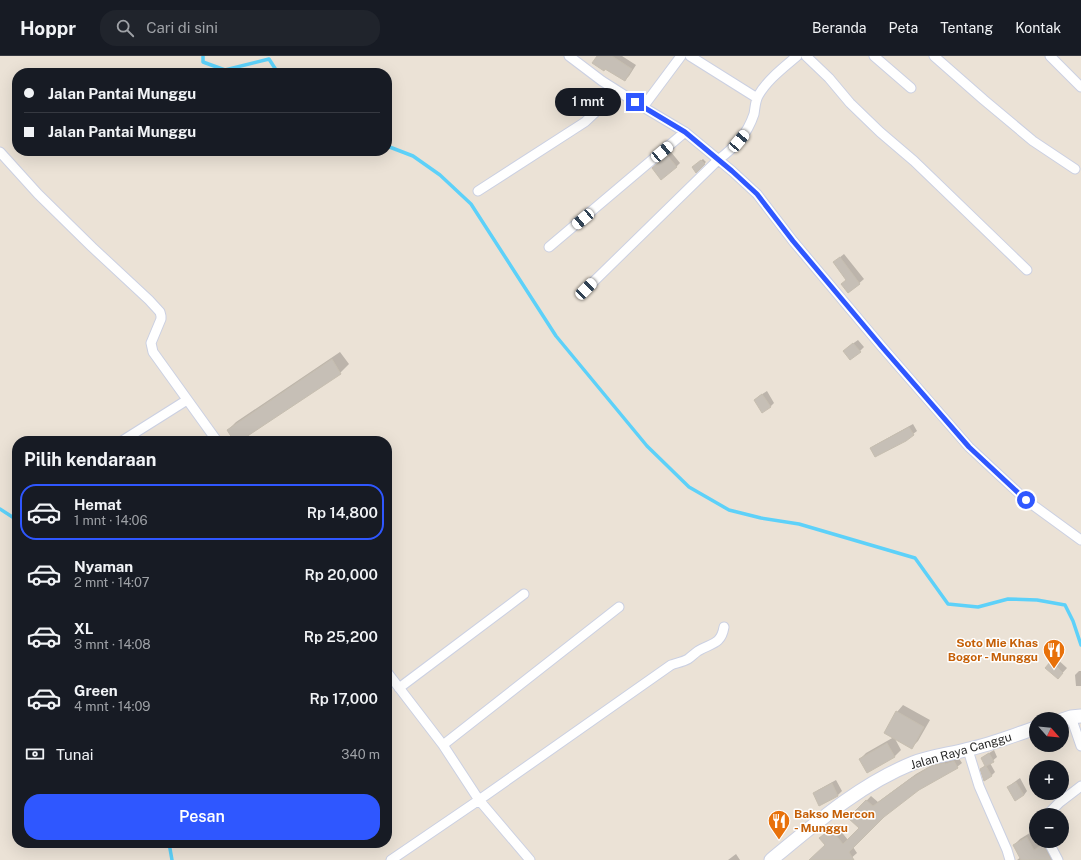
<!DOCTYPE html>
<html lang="id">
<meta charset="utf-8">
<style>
body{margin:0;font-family:"Public Sans",sans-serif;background:#20242c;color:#f1f3f6;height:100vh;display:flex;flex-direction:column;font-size:15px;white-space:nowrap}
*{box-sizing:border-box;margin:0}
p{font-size:13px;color:#9ea1a6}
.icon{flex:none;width:22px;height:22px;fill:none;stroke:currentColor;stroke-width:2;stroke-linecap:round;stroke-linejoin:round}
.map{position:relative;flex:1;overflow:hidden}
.details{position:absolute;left:12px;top:380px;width:380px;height:412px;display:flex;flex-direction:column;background:#171b24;border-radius:16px;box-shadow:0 4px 16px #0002}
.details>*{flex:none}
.banner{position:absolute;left:12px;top:12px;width:380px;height:88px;border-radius:16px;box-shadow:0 4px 16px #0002;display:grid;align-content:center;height:88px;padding:0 12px;background:#171b24}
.needle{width:26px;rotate:117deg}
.buttons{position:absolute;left:1029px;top:656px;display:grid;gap:8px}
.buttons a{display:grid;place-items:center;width:40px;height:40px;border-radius:50%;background:#171b24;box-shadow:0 4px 16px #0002;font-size:20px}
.end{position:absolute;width:18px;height:18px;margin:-9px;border:5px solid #2f57ff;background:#fff;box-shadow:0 0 0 2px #fff}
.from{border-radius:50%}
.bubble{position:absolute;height:28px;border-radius:14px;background:#171b24;box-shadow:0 4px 16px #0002;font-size:13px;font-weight:600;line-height:28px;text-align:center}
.car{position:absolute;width:12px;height:24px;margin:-12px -6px;border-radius:5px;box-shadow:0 0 3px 1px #0007;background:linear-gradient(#fff 24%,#345 0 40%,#fff 0 76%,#345 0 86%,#fff 0)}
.banner b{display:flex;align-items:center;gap:14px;height:38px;font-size:15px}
.banner b+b{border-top:1px solid #363941}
.banner i{width:10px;height:10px;background:#f1f3f6}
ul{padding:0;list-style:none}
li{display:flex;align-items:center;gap:12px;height:56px;margin:0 8px 6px;padding:0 4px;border:2px solid transparent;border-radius:16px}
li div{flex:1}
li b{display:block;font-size:15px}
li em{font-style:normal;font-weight:600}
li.selected{border-color:#2f57ff}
li>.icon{width:36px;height:36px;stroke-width:1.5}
h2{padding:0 12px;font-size:18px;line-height:48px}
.pay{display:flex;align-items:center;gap:10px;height:44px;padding:0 12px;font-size:15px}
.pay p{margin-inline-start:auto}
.button{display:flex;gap:8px;margin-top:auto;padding:8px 12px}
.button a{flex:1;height:46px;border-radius:16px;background:#2f57ff;color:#fff;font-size:16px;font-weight:600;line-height:46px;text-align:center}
header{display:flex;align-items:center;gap:24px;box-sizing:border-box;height:56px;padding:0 20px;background:#171b24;border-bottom:1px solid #363941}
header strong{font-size:19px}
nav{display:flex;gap:22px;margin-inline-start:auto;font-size:14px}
.search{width:280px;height:36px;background:#20242c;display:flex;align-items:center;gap:10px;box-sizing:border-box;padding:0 14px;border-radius:16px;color:#9ea1a6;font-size:15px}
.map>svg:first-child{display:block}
</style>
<header>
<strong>Hoppr</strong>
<div class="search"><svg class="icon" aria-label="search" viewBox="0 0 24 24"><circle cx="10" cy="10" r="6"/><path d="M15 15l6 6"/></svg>Cari di sini</div>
<nav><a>Beranda</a><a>Peta</a><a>Tentang</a><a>Kontak</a></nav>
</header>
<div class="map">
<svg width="1081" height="804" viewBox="0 0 1081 804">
<rect width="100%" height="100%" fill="#ebe2d6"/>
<path fill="#0003" d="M598,0H622L636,9L629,20L625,24Z
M671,96L680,107L676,111L657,108Z
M703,103L706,106L696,115L693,111Z
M844,198L864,223L849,236L847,224L839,202Z
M858,284L864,291L860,295L848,291Z
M340,296L349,308L340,317L239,385H235L228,374L236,366Z
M767,335L774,347L770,351L755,344L759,340Z
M913,368L917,375L913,378L871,392L875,389Z
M1056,602L1067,612L1058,622L1047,612Z
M1079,615H1081V630H1076L1075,619Z
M903,649L930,664L918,685L912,691L897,656Z
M894,681L901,694L895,700L860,703L866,697Z
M994,694L997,701L990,707L995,716L991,720L981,713L986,709L982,702L986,699Z
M958,701L962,707L957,711L919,733L883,760L853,791L857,797L849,804H810L826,789L820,782L836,769L848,784L860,772L850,762L871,740L878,746L916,718L939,705Z
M1020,722L1027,735L1024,739L1009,731L1013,727Z
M836,724L842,735L838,739L820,748L814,738L818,734Z
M1033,775L1036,780V785H1039L1041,788L1046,785L1062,804H1017L1021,801L1014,789L1020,783Z
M736,798L740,804H728Z"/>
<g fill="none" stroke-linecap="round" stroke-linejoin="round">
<path stroke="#5dd1f9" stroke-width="3.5" d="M203,0V6L225,14L269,3L278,17
M387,90L413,100L440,119L471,148L556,280L647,390L689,431L729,454L761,462L799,468L915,502L948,548L978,551L1008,543L1037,544L1065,549L1073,565L1081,589
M0,453L17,464
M169,787L172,804"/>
</g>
<path fill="#c6bfb6" stroke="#c6beb0" d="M597,0H612L632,13L625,25L605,13L604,15L592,7Z
M667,99L677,111L661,124L652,112Z
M701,104L705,108L696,117L692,111Z
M840,201L860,228L848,237L841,228L846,224L833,206Z
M853,287L861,296L850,304L843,295Z
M332,303L341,318L240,385H234L227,374Z
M762,338L771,351L762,357L754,344Z
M909,371L914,379L906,385L875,401L870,392Z
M1051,605L1063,617L1058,623L1045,612Z
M896,655L924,671L912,693L884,677Z
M887,687L895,701L867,717L859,703Z
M989,697L994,706L986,710L992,720L984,725L980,713L985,710L981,702Z
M954,705L958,712L919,734L884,761L849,796L854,804H809L825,789L819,782L831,773L843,788L859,772L848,762L866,744L873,750L910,723L933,709L945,707V708Z
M1016,726L1024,739L1015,745L1007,731Z
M832,727L838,740L819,750L813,737Z
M1027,781L1034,794L1043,788L1051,804H1021L1013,789Z"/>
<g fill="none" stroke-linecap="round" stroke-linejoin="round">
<g stroke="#cbd0e2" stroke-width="11">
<path id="minor" d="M569,0L602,25L643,51L685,76L732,115L757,138L793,185L882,291L969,391L1026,444L1081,484
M690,0L757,42
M806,0L829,22L850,47L880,76L914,105L1027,214
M874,0L911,32
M934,0L984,44L1033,85L1075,113
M1050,0L1081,31
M643,51L681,0
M0,96L38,138L92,191L149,244L160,256L161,260V263L151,287L153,296L217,385
M478,135L585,66L618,35
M549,191L685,76
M586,233L718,104C735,91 747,79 754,58C755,53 755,46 758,40C767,24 783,12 797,0
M122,385L187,344
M387,616L443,689L479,744L530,804
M399,632L524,538
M1071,661L1081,690
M443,689L619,551
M968,694L979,730L1007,794L1010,804
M1047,759L1059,747L1081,730
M1048,785L1058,804
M391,804L479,744L671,609C676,607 683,606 688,603C692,600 695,597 698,595C711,587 721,589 724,571"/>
</g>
<g stroke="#cbd0e2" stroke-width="15">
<path id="secondary" d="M1062,664L1071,661L1081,660
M771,804C816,767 859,729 913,707C931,700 951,698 969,693C992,688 1014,679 1036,672"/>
</g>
<use href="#minor" stroke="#fff" stroke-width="9"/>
<use href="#secondary" stroke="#fff" stroke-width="13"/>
</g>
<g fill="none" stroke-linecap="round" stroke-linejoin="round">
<path stroke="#2f57ff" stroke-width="5" d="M635,46L685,76L732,115L757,138L793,185L882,291L969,391L1026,444"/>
</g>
<defs>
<g id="restaurant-pin" transform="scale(1.15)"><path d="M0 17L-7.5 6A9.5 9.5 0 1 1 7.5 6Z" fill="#e8710a" stroke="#fff"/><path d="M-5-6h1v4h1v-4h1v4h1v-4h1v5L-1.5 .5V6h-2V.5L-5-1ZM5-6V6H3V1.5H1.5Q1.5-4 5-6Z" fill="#fff"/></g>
</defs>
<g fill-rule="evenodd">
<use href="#restaurant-pin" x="1054" y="594"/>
<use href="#restaurant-pin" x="779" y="765"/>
</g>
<g text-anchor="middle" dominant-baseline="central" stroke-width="3" stroke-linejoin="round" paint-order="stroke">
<g font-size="12" font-weight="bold" fill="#c56008" stroke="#fff" text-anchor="end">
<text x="1038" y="587">Soto Mie Khas<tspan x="1038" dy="14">Bogor - Munggu</tspan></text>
<text x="794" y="758" text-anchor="start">Bakso Mercon<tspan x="794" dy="14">- Munggu</tspan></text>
</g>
<g font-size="12" fill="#272727" stroke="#fff">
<text transform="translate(961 695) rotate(-16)">Jalan Raya Canggu</text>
</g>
</g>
</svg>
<div class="buttons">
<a><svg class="needle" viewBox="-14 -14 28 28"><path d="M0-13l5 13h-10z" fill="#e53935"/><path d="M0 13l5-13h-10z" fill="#9ea1a6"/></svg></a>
<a>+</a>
<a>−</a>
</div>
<i class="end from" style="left:1026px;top:444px"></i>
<i class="end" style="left:635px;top:46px"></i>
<div class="bubble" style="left:555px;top:32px;width:66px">1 mnt</div>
<i class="car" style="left:739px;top:85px;rotate:40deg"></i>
<i class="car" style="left:662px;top:96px;rotate:50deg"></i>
<i class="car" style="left:583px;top:163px;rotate:230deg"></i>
<i class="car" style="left:586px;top:233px;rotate:45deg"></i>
<div class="banner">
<b><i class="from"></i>Jalan Pantai Munggu</b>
<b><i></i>Jalan Pantai Munggu</b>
</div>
<section class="details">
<h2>Pilih kendaraan</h2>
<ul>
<li class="selected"><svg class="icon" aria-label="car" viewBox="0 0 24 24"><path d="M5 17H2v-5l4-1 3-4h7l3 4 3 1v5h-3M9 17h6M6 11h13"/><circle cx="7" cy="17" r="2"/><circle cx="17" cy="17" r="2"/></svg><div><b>Hemat</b><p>1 mnt · 14:06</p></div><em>Rp 14,800</em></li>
<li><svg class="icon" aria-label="car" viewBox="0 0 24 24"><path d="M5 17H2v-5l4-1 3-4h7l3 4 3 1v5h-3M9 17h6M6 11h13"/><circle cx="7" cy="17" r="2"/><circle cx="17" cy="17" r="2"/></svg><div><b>Nyaman</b><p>2 mnt · 14:07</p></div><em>Rp 20,000</em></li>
<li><svg class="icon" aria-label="car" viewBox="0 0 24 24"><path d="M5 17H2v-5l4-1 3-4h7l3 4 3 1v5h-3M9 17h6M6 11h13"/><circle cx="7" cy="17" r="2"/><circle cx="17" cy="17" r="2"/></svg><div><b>XL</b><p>3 mnt · 14:08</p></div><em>Rp 25,200</em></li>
<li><svg class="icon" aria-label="car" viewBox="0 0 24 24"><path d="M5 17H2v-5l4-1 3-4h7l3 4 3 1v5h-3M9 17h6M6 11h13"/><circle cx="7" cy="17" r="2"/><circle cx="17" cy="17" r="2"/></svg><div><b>Green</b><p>4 mnt · 14:09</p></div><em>Rp 17,000</em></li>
</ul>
<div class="pay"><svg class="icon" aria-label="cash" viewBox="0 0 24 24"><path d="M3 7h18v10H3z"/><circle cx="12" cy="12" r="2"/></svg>Tunai<p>340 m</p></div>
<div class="button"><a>Pesan</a></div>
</section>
</div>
